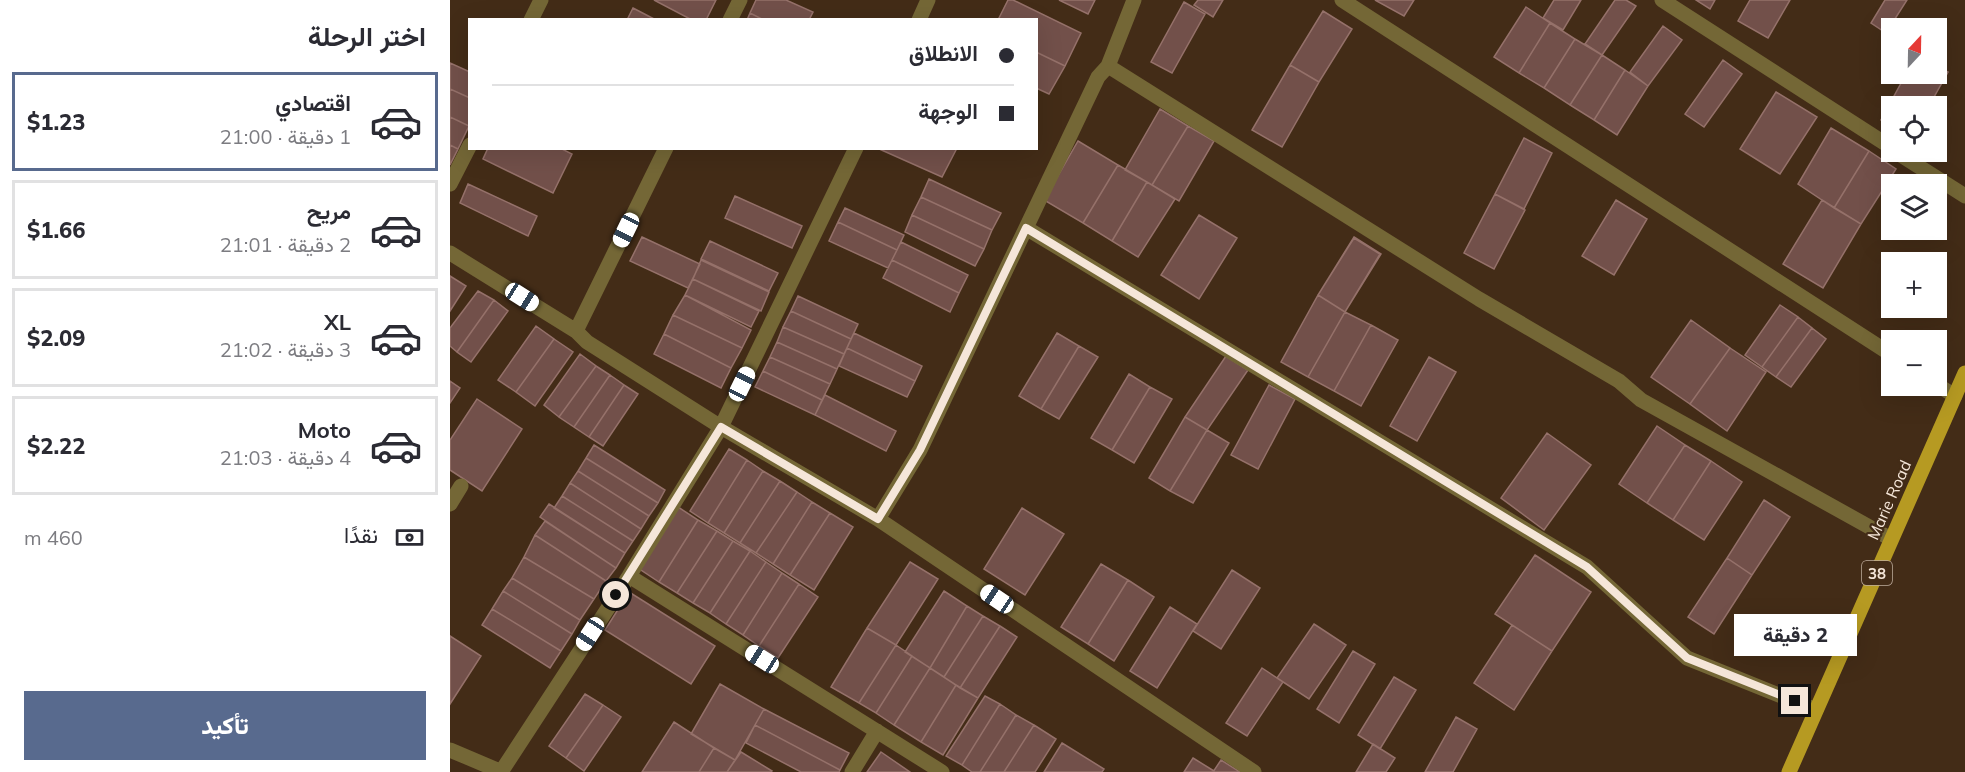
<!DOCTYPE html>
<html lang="ar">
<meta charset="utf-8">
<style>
body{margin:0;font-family:Mulish,Vazirmatn,sans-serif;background:#f2f2f3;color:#2b2b33;direction:rtl;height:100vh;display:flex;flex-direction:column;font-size:22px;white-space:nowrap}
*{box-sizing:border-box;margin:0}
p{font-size:20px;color:#7c7c81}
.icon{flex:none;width:33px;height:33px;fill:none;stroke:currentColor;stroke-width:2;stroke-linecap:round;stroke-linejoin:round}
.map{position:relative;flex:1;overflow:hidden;direction:ltr}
.panel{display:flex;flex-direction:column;background:#fff;width:450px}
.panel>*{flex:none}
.banner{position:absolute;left:18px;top:18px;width:570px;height:132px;border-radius:0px;box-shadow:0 6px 24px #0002;direction:rtl;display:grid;align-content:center;height:132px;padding:0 24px;background:#fff}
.needle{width:39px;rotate:22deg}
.tools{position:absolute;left:1431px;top:18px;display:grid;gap:12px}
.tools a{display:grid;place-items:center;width:66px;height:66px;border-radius:0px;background:#fff;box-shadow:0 6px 24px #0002;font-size:30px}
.end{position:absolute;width:27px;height:27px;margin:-14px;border:8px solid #f5e6d9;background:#111;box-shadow:0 0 0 3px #111}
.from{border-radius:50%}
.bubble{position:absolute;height:42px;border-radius:0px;background:#fff;box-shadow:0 6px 24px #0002;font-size:20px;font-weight:800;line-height:42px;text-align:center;direction:rtl}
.car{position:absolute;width:18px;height:36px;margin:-18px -9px;border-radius:8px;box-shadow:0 0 4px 2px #0007;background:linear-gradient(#fff 24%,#345 0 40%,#fff 0 76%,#345 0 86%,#fff 0)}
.banner b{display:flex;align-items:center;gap:21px;height:57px;font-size:22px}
.banner b+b{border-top:2px solid #e1e1e2}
.banner i{width:15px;height:15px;background:#2b2b33}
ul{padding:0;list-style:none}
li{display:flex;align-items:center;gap:18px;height:99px;margin:0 12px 9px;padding:0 12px;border:3px solid #e1e1e2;border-radius:0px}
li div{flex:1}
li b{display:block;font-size:22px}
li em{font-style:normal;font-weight:800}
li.active{border-color:#586a8e}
li>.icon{width:54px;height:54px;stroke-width:1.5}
h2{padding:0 24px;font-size:27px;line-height:72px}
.pay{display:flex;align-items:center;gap:15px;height:66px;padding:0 24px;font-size:22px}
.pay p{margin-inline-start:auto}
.action{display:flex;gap:12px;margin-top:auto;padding:12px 24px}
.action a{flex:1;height:69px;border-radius:0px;background:#586a8e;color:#fff;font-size:24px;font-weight:800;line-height:69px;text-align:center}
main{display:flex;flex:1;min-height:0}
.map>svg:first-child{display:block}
</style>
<main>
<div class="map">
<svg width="1515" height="772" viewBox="0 0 1515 772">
<rect width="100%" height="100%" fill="#432c17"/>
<path fill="#72504a" stroke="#95716a" stroke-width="1.5" d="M204,0H266L256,20H242Z
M306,0H336L363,12L359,20H314L300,13Z
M558,0H563L631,33L615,66L586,52V20H548Z
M609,0H645L638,14Z
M748,0H773L763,17L744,5Z
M925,0H964L954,16Z
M1104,0H1131L1113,30L1093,18Z
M1165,0H1176L1186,6L1152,55L1135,44Z
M1246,0H1265L1260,9Z
M1300,0H1340L1318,38L1288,21Z
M1435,0H1457L1436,33L1421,23Z
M734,2L755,14L722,73L701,62Z
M1076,7L1100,23L1069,73L1044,57Z
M183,8L206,20H177Z
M873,11L902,29L869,82L840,65Z
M300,13L314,20H297Z
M1100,23L1125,39L1094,88L1069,73Z
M1213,26L1232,40L1198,86L1180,72Z
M1125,39L1152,55L1120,105L1094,88Z
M586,52L615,66L599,94L586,88Z
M1152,55L1175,70L1144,120L1120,105Z
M1273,60L1292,74L1254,127L1235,114Z
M0,63L20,72V98L0,89Z
M840,65L869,82L832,147L802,130Z
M1486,66L1498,72L1479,106H1442V126L1431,120L1456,74H1486Z
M1175,70L1198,86L1167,135L1144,120Z
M0,89L20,98L19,126L0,117Z
M1326,92L1367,117L1330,174L1290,149Z
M710,109L738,126L702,185L675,170Z
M0,117L19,126L8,149L0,145Z
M738,126L764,141L729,201L702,185Z
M1381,128L1419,151L1384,208L1348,184Z
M1074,138L1102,153L1074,209L1045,194Z
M628,141L668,165L633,223L594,200Z
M0,145L8,149L0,165Z
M38,148H110L122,154L103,193L33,159Z
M427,148H507L492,177Z
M1419,151L1446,169L1411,224L1384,208Z
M668,165L697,182L662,241L633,223Z
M479,179L551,213L542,230L471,197Z
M697,182L725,199L688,257L662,241Z
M18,184L87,216L78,236L10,203Z
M1045,194L1075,210L1044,269L1014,253Z
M285,196L352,226L342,248L275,218Z
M471,197L542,230L534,249L462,215Z
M1166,200L1197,219L1164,275L1132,256Z
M1372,200L1411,224L1373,288L1333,264Z
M395,208L454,235L447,250L388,222Z
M462,215L534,249L525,266L455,232Z
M749,215L787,238L749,299L711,275Z
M388,222L447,250L438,268L379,241Z
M192,237L250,264L238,288L180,261Z
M904,237L931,254L895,312L868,295Z
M904,238L930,254L895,312L868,295Z
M260,241L328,273L319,291L251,259Z
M451,242L518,275L509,293L442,260Z
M251,260L319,292L311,311L243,279Z
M442,260L509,293L500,312L433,278Z
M0,276L16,286L0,311Z
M243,279L309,311L301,327L235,295Z
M28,291L44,300L7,352L0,346V328Z
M235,295L301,330L292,348L223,315Z
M868,295L895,312L858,377L831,362Z
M348,296L408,324L401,339L341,311Z
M44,300L58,311L21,362L7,352Z
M1330,305L1348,317L1312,367L1295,355Z
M341,311L401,339L394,354L333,327Z
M895,312L921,325L884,391L858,377Z
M223,315L292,348L281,368L214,334Z
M1348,317L1362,328L1326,377L1312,367Z
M1241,320L1280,348L1240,404L1201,377Z
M921,325L948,340L911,406L884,391Z
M86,326L104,339L66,392L48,380Z
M333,327L394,354L387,369L327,342Z
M1362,328L1376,339L1341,387L1326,377Z
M404,333L472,366L465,381L397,348Z
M607,333L629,346L591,409L569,396Z
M214,334L281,368L271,388L204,354Z
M104,339L123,352L85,406L66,392Z
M327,342L387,369L380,384L320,357Z
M629,346L648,357L609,419L591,409Z
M397,348L465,381L457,397L389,366Z
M1280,348L1316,372L1277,431L1240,404Z
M130,354L146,366L109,417L94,405Z
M776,356L798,370L757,430L735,417Z
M320,357L380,384L372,400L313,371Z
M979,357L1006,372L967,441L940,426Z
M146,366L160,375L124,427L109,417Z
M313,371L372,400L365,415L305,387Z
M679,374L700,387L662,450L641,438Z
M160,375L174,385L139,437L124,427Z
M0,381L10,388L0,403Z
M174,385L188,394L153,446L139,437Z
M819,385L845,399L808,469L781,455Z
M700,387L722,399L684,463L662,450Z
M375,395L446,431L436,451L365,415Z
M27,399L72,429L32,491L0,470V440Z
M735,417L757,430L720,491L699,478Z
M1207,426L1235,445L1197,503L1169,484Z
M757,430L779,443L743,503L720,491Z
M1097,433L1141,465L1094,530L1051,498Z
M144,445L215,490L208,503L136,458Z
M1235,445L1261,461L1223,520L1197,503Z
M279,449L297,460L258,523L240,511Z
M136,458L208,503L199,516L128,471Z
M297,460L313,471L274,533L258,523Z
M1261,461L1292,482L1254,540L1223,520Z
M128,471L199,516L191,529L120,483Z
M313,471L330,481L290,543L274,533Z
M330,481L347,492L306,553L290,543Z
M120,483L191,529L183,541L112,496Z
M347,492L362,502L323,564L306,553Z
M112,496L183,541L175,553L104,508Z
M1314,500L1340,517L1302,575L1277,558Z
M362,502L380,513L340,575L323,564Z
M99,504L175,553L166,568L90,517Z
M228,507L248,520L209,582L188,568Z
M572,508L614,534L575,595L534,569Z
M380,513L403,527L364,590L340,575Z
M248,520L267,531L227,593L209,582Z
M95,521L166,568L156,581L85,535Z
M267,531L283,541L243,603L227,593Z
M85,535L156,581L144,599L74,557Z
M283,541L300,551L260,613L243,603Z
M300,551L316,562L276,624L260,613Z
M1085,555L1141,592L1102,651L1045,614Z
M74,557L144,599L130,620L62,578Z
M1277,558L1302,575L1264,634L1238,617Z
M316,562L332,573L293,635L276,624Z
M460,562L488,579L446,645L417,628Z
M651,564L678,580L638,644L611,627Z
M782,570L810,588L771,649L743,631Z
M332,573L349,584L309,646L293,635Z
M62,578L130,620L122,634L53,591Z
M678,580L704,597L664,661L638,644Z
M349,584L368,597L328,658L309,646Z
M53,591L122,634L111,651L42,609Z
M494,591L517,606L480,668L455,652Z
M179,592L265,646L241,684L155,630Z
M517,606L533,616L494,677L480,668Z
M720,607L747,624L707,688L680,671Z
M42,609L111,651L100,668L32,625Z
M533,616L550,626L510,688L494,677Z
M864,624L896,645L859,699L827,678Z
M1062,625L1102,651L1064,710L1024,683Z
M550,626L567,637L528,698L510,688Z
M417,628L446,645L409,703L381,687Z
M0,636L31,656L0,704Z
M446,645L462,656L426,713L409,703Z
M903,651L925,664L889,723L867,709Z
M462,656L480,668L444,725L426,713Z
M480,668L506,685L471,742L444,725Z
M812,668L833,682L797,736L776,723Z
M944,677L966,690L930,749L908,735Z
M270,684L314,709L285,760L241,734Z
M506,685L528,698L493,755L471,742Z
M135,694L153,705L116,758L99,746Z
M535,696L550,704L512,765L496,756Z
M550,704L566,715L530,772H522L512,765Z
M153,705L171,717L134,771L116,758Z
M314,709L399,753L390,770L305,725Z
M566,715L584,725L554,772H530Z
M1006,717L1027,729L1003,772H975Z
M224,722L264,748L249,772H192Z
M305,725L390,770L389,772H351L296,743Z
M584,725L606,739L585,772H554Z
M612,743L654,769L652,772H594Z
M923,744L945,758L936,772H906Z
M264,748L285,760L277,772H249Z
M291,752L322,771L321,772H277Z
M431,752L460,772H417Z
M743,758L764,771L763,772H734Z
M771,760L790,772H763Z"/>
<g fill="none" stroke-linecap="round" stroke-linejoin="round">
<path stroke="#746736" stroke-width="15" d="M892,0L1442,355
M1212,0L1442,148
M81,20L91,0
M280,20L290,0
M469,20L478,0
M658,66L1029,299L1169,381L1191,400L1441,539
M1446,152L1515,196
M0,184L20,145
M576,228L1137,567L1237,658L1366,710
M0,253L126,331L137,342L271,427L428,519L804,772
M126,331L216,148
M1486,384L1505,396
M0,504L11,486
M428,519L470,450L648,77L658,66L684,0
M179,576L492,772
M0,750L52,772
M51,772L179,576L271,427L406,148
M402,772L427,731"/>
<path stroke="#b69a22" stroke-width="15" d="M1339,772L1515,373"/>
</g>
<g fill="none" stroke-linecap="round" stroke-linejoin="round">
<path stroke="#f5e6d9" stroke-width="8" d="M166,595L271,427L428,519L470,450L576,228L1137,567L1237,658L1345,701"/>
</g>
<g text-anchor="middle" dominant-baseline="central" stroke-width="4.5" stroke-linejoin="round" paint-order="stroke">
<rect fill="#432c17" stroke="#c0ae9f" stroke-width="1.5" x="1412" y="561" width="30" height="24" rx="4.5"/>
<g font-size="15" font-weight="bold" fill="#f5e6d9">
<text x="1427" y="573">38</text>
</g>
<g font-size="16" fill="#f5e6d9" stroke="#432c17">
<text transform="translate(1439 500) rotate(-66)">Marie Road</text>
</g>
</g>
</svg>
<div class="tools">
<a><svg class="needle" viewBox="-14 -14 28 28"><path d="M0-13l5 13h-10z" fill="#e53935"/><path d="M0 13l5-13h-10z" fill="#7c7c81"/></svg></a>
<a><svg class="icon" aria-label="locate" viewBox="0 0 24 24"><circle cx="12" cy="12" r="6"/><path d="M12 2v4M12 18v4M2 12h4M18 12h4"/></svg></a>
<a><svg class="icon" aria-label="layers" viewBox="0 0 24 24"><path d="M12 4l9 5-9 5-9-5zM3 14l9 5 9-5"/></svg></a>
<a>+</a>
<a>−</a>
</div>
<i class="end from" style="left:166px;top:595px"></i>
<i class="end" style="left:1345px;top:701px"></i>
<div class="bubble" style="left:1284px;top:614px;width:123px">2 دقيقة</div>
<i class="car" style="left:176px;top:230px;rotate:206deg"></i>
<i class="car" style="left:72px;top:297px;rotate:122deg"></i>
<i class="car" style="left:292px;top:384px;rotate:26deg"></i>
<i class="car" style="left:547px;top:599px;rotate:304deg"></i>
<i class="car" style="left:140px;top:634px;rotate:213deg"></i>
<i class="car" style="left:312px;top:659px;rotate:302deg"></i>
<div class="banner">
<b><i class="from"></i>الانطلاق</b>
<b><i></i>الوجهة</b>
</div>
</div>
<section class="panel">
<h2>اختر الرحلة</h2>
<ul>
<li class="active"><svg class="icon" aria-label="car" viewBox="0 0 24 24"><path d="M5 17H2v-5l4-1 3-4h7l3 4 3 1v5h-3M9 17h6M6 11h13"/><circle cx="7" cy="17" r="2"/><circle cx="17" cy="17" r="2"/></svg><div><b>اقتصادي</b><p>1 دقيقة · 21:00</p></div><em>$1.23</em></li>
<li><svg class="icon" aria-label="car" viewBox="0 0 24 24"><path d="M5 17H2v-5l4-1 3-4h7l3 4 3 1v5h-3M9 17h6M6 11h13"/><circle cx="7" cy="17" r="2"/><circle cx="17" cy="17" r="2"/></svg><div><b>مريح</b><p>2 دقيقة · 21:01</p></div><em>$1.66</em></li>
<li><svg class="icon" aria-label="car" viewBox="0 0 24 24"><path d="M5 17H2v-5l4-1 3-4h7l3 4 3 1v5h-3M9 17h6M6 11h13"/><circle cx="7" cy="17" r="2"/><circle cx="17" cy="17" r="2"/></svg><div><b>XL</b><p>3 دقيقة · 21:02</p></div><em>$2.09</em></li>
<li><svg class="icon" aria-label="car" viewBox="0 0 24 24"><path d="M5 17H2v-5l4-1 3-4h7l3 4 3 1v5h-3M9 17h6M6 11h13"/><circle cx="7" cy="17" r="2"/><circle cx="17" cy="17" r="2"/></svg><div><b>Moto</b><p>4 دقيقة · 21:03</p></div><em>$2.22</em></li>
</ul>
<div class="pay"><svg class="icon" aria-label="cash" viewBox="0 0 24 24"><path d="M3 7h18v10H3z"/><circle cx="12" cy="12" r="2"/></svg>نقدًا<p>460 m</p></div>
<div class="action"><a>تأكيد</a></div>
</section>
</main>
